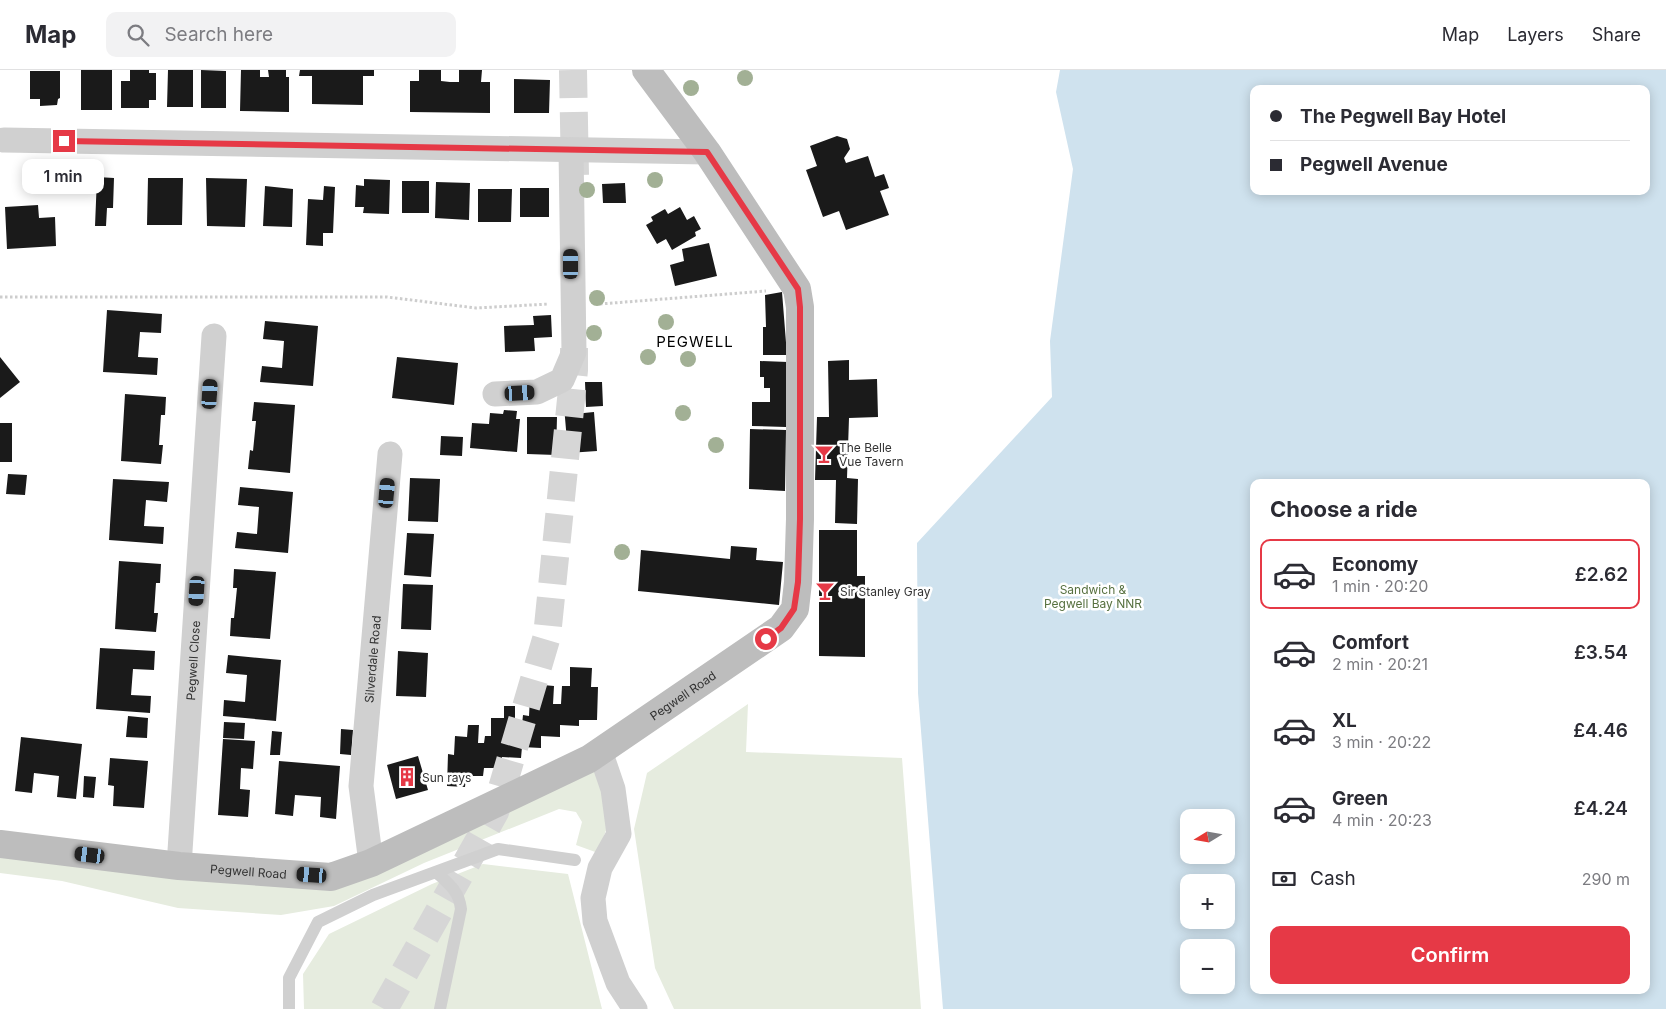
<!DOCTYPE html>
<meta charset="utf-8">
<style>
body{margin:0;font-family:Inter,sans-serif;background:#f2f2f3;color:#2b2b33;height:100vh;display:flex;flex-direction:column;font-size:19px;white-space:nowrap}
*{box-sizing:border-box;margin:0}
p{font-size:16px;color:#7c7c81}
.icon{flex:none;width:28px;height:28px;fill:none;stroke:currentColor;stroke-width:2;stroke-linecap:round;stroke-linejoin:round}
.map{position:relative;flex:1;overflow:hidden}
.sheet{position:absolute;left:1250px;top:409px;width:400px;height:515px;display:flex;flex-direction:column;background:#fff;border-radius:10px;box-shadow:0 2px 12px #0003}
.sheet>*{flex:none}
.hud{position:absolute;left:1250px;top:15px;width:400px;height:110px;border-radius:10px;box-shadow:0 2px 12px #0003;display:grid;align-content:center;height:110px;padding:0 20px;background:#fff}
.needle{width:32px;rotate:259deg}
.buttons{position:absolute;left:1180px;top:739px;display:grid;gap:10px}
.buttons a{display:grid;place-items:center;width:55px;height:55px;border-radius:10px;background:#fff;box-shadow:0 2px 12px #0003;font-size:25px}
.end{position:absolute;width:22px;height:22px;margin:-11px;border:6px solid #e63946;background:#fff;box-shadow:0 0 0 2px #fff}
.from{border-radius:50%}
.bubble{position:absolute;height:35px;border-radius:10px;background:#fff;box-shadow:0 2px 12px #0003;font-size:16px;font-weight:600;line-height:35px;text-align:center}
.car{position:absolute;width:15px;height:30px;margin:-15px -8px;border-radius:6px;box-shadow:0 0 4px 1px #0007;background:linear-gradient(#222 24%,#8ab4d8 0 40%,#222 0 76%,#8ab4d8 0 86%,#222 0)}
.hud b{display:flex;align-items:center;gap:18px;height:48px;font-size:19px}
.hud b+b{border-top:1px solid #e1e1e2}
.hud i{width:12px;height:12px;background:#2b2b33}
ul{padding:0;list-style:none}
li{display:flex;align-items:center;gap:15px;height:70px;margin:0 10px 8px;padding:0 10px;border:2px solid transparent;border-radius:10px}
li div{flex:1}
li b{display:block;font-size:19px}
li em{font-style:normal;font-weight:600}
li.active{border-color:#e63946}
li>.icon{width:45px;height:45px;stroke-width:1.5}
h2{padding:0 20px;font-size:22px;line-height:60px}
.pay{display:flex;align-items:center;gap:12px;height:55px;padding:0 20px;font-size:19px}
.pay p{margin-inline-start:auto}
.cta{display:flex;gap:10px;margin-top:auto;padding:10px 20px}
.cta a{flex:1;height:58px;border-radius:10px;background:#e63946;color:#fff;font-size:20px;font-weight:600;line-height:58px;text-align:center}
header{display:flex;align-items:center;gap:30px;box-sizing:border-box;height:70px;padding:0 25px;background:#fff;border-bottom:1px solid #e1e1e2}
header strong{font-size:24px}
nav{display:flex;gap:28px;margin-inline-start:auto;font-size:18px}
.search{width:350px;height:45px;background:#f2f2f3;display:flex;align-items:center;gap:12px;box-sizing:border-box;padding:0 18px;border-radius:10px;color:#7c7c81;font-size:19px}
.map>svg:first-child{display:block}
</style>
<header>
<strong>Map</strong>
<div class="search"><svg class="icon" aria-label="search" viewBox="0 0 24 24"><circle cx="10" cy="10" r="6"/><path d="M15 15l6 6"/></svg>Search here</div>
<nav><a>Map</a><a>Layers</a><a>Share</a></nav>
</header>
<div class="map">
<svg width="1666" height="939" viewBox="0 0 1666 939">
<rect width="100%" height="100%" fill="#fff"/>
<path fill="#e6ecdf" d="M748,634L746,682L902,688L921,939H674L655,898L634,759L647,703Z
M591,698L607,716L609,752L598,783L576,775L582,752L576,742L559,739L424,793L334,836L281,845L178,838L62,811L0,803V782L317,812Z
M483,794L568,804L602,939H304L303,904L329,864L432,814Z"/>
<path fill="#cfe2ee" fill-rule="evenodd" d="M1060,0H1666V939H943L918,623L917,473L1052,327L1050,271L1073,99L1056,22ZM1254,19H1646V121H1254ZM1254,412H1646V920H1254ZM1189,748H1226V785H1189ZM1189,812H1226V850H1189ZM1189,878H1226V915H1189Z"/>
<path fill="#1a1a1a" d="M81,0H112V40H81Z
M130,0H149V3H156V30H149V38H121V11H130Z
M168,0H193V37H167Z
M201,0L226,1V38H201Z
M241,0H260V7H269L268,0H286V7H289V42L240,41Z
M300,0H374V6H363V35L312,34V6H299Z
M419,0H441V11L450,12H459V0H482L481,12H490V43L410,42V11H419Z
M30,1H60V28L58,29L57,35L40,36V29H30Z
M514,9L550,10L549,43H514Z
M837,66L847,69L850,79L844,88L846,93L868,86L875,107L884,104L889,118L880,121L889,145L846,160L839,141L823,147L806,100L817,96L810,76Z
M97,107L114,108L113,138H107L106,156H95Z
M148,108H183L182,155H147Z
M206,108L247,109L245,157L207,156Z
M364,109L390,110L389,144L363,143L364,137H355L356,115L364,116Z
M402,111H429V143H402Z
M436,112L470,113L469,150L435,148Z
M625,113L626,133H603L602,114Z
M265,116L293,119L292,157L263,156Z
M324,116L335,117L333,163H323V176L306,175L308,129L323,130Z
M520,118H549V147H520Z
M478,119H512L511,152H478Z
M38,135L39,148L55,147L56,176L7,179L5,137Z
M680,137L687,150L694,146L701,159L695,162L696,166L672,180L666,169L657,174L646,155L653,151L651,147L665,139L668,144Z
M709,173L717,206L675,216L670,195L684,191L682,179Z
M782,222L787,285H763V257H766L765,225Z
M107,240L162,244L161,263L140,262L138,287L158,288L157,305L103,302Z
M551,245L552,267L534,268L535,281L505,282L504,256L534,255L533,246Z
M265,251L318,256L313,316L260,312L262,296L282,298L284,271L263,269Z
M0,287L20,312L0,328Z
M397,287L458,293L454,335L392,328Z
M849,290V310L877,309L878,347L849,348L847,408L858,409L857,454L835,453L836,410H815L817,347H829L828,291Z
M760,291L788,292L786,357L752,356V332H770V318H764V307H760Z
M585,312H602L603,336L586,337Z
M125,324L166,327L165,345H161L159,375H163L161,394L121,391Z
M254,332L295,335L290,403L248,399L250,380L253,381L256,351H252Z
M564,336H574V344L594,342L597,381L568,383Z
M504,340L517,341L516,349H520L517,382L470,378L472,353L489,354L490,343L503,344Z
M527,347H557L556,385L527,384Z
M0,353H12V392H0Z
M750,359L786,360L785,421L749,419Z
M441,366L463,367L462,386L440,385Z
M8,404L27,405L25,425L6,424Z
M410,408L440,409L438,452L408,451Z
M113,409L169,412L167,432L146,430L144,456L164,457L163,474L109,470Z
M240,417L293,422L288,483L235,478L237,462L257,464L259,437L238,435Z
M819,460H857V506H865V587L819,586Z
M407,463L434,464L431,507L404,505Z
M731,476L757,478L756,490L783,492L779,535L638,521L641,480L730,489Z
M119,491L161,494L160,513H156L154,543H158L156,562L115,559Z
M234,499L276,502L270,569L230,566L231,548H234L237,518H233Z
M403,514L433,515L431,560L401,559Z
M100,578L155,581L154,600L133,599L131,625L151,626L150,643L96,639Z
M398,581L428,583L426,627L396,626Z
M228,585L281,590L276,651L223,646L224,630L245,632L247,605L226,603Z
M570,597L592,598L591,617H598L597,650H579V656L560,655V667L541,666V678L522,677L521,688L502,687V698H484L483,706H466L465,717L447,716L448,684L454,685L455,666L467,667L468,655H479L478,673H484L485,666H491V648H504V636H515V655H522L523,645L529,646L530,627L543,628V615L554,616L553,634H561L562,616H570Z
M128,646L148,648L147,668L126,667Z
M224,652L245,653L244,669L223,668Z
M341,659L353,660L351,685L340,684Z
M272,661L282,662L280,685H270Z
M21,667L82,674L76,729L57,727L59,706L34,703L32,723L15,721Z
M223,669L255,671L253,699L241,698L240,719L250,720L248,747L218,745Z
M418,686L428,720L396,729L387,695Z
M110,688L148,691L144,738L113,736L114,716L108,715Z
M279,691L340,696L336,749L320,747L321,727L295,725L293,746L275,744Z
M84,706L96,707L94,728L83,727Z"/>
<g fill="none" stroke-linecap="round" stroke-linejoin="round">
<path stroke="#d6d6d6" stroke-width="28" stroke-dasharray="28 14" stroke-linecap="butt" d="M573,0L575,105
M384,939L495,742L547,566L574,300V278"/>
<path stroke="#cdcdcd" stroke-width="3" stroke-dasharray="2.5 2.5" stroke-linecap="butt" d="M0,227H387L476,238L549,234
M600,234L766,221"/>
<path stroke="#d0d0d0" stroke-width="12" d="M436,802C449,814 459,821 461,839L440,939
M289,939V908L318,852L373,825L498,779L575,790"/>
<g stroke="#d0d0d0" stroke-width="25">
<path d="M4,70L707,82"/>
<path d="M495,324L537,322L562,310L574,282L571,80"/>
<path d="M600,681L613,719L619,764L600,798L593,828L595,851L618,913L635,939"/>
<path id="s1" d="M371,793L361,716L390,384"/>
<path id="s2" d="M179,796L214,266"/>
</g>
<path stroke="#bdbdbd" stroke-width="28" id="s3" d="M0,774L179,796L331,807L371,793L589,689L781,558L795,539L798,512L800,449V237L797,219L707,82L646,0"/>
</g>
<g fill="#a2b095">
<circle cx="745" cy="8" r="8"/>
<circle cx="691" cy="18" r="8"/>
<circle cx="655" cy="110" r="8"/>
<circle cx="587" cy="120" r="8"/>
<circle cx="597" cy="228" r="8"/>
<circle cx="666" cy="252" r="8"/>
<circle cx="594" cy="263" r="8"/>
<circle cx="648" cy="287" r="8"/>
<circle cx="688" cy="289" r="8"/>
<circle cx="683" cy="343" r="8"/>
<circle cx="716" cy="375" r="8"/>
<circle cx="622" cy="482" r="8"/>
</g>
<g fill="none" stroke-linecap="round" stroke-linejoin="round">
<path stroke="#e63946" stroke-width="6" d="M64,71L707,82L798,219L800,237V449L798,512L794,539L781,558L766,569"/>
</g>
<defs>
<g id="bar-bare" transform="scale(1.5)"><path d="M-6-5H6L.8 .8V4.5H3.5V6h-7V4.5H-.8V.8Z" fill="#e63946" stroke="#fff" stroke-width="2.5" paint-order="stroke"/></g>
<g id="building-bare" transform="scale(1.5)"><path d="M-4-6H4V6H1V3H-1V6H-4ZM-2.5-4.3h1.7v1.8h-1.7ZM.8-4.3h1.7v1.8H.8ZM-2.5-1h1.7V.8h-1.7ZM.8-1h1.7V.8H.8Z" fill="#e63946" stroke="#fff" stroke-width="2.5" paint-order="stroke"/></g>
</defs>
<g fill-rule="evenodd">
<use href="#bar-bare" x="824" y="384"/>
<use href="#bar-bare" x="825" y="521"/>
<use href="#building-bare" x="407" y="707"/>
</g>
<g text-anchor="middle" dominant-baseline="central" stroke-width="5" stroke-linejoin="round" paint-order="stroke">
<g font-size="12" fill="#333" stroke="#fff" text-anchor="start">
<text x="839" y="377">The Belle<tspan x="839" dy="14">Vue Tavern</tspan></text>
<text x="840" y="521">Sir Stanley Gray</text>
<text x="422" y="707">Sun rays</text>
</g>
<g font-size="12" fill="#56703f" stroke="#fff">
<text x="1093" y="519">Sandwich &amp;<tspan x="1093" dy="14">Pegwell Bay NNR</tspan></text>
</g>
<g font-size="12" fill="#333" stroke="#fff">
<text stroke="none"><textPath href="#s1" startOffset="205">Silverdale Road</textPath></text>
<text stroke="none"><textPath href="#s2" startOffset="206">Pegwell Close</textPath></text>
<text stroke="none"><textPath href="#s3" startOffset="730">Pegwell Road</textPath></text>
<text stroke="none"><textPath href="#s3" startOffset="250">Pegwell Road</textPath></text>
</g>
<g font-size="15" letter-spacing="1" fill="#000" stroke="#fff">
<text x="695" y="271">PEGWELL</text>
</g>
</g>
</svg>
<div class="buttons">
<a><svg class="needle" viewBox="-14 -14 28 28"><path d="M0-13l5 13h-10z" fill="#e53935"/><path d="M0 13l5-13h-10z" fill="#7c7c81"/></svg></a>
<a>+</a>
<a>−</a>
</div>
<i class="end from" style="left:766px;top:569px"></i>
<i class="end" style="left:64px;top:71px"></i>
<div class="bubble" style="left:22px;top:89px;width:82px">1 min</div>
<i class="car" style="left:571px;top:194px;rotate:0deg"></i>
<i class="car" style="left:520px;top:323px;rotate:87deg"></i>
<i class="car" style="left:210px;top:324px;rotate:4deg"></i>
<i class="car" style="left:387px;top:423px;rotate:5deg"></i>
<i class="car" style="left:197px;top:521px;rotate:184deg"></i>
<i class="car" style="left:90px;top:785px;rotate:277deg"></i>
<i class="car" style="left:312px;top:805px;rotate:274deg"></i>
<div class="hud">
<b><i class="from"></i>The Pegwell Bay Hotel</b>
<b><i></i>Pegwell Avenue</b>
</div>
<section class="sheet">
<h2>Choose a ride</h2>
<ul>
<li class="active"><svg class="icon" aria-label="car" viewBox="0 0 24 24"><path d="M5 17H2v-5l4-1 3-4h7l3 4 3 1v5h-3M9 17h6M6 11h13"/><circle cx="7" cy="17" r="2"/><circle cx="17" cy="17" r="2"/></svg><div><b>Economy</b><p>1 min · 20:20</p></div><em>£2.62</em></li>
<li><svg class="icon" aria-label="car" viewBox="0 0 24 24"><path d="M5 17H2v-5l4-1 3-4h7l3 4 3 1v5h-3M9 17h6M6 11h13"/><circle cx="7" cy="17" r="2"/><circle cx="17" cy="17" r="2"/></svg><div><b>Comfort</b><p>2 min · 20:21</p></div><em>£3.54</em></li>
<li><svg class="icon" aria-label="car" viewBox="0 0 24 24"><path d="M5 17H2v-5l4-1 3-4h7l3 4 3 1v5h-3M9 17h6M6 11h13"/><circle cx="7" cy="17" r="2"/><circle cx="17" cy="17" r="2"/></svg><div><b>XL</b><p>3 min · 20:22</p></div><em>£4.46</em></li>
<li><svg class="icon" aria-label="car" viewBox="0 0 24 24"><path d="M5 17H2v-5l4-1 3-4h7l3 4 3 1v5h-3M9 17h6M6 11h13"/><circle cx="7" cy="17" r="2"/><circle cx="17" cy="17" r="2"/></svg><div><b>Green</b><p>4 min · 20:23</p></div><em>£4.24</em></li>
</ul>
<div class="pay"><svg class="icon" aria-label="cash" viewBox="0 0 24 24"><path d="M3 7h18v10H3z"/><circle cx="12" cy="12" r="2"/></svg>Cash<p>290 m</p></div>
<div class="cta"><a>Confirm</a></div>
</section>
</div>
